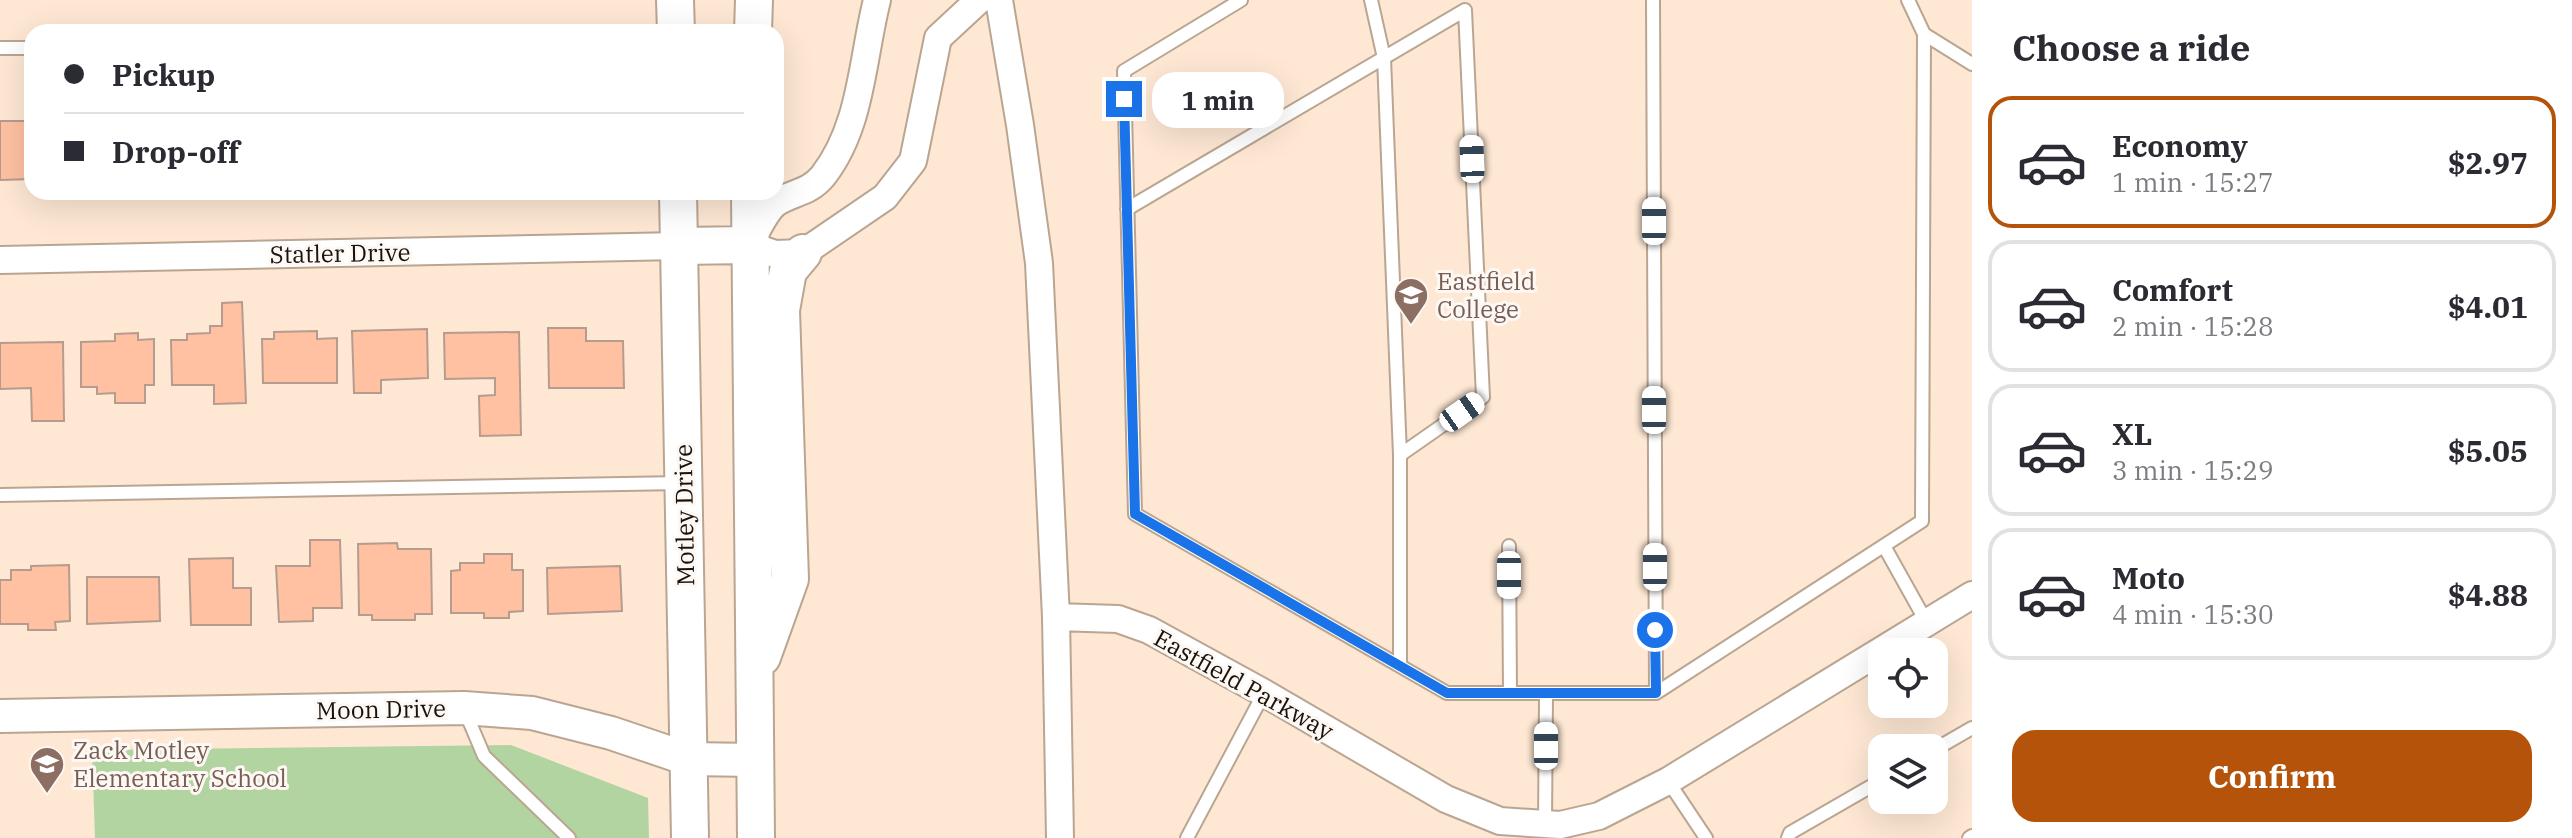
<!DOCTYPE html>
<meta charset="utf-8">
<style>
body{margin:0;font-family:"IBM Plex Serif",serif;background:#f2f2f3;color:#2b2b33;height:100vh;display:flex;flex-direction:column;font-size:30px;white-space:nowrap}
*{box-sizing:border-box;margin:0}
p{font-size:26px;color:#7c7c81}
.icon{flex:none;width:44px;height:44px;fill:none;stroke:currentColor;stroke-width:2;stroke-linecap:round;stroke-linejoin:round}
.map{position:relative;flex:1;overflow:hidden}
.details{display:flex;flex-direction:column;background:#fff;width:600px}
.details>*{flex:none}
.guide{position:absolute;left:24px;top:24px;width:760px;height:176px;border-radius:24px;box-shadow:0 8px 32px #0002;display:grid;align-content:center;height:176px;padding:0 40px;background:#fff}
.tools{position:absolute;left:1868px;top:638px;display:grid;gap:16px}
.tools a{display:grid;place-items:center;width:80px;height:80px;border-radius:16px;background:#fff;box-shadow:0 8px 32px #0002;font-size:40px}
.end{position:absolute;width:36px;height:36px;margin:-18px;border:10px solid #1a73e8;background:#fff;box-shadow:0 0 0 4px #fff}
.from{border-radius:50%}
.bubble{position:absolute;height:56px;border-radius:24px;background:#fff;box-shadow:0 8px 32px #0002;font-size:26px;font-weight:700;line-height:56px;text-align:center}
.car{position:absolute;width:24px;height:48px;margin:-24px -12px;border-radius:10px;box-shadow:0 0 6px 2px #0007;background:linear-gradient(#fff 24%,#345 0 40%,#fff 0 76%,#345 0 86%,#fff 0)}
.guide b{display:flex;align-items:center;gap:28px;height:76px;font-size:30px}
.guide b+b{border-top:2px solid #e1e1e2}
.guide i{width:20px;height:20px;background:#2b2b33}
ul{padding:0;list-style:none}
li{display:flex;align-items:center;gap:24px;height:132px;margin:0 16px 12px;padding:0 24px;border:4px solid #e1e1e2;border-radius:24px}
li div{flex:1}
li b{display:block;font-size:30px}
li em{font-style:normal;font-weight:700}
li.on{border-color:#b45309}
li>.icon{width:72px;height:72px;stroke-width:1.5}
h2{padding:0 40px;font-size:36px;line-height:96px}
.primary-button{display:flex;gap:16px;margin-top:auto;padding:16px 40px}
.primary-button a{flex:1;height:92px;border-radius:24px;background:#b45309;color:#fff;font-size:32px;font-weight:700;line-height:92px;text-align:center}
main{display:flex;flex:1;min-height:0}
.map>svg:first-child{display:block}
</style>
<main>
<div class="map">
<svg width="1972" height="838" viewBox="0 0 1972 838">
<rect width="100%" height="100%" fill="#fee8d4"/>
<path fill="#b2d4a1" d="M511,745L648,798L649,838H95L92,750Z"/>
<path fill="#ffc1a2" stroke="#b69c8f" stroke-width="2" d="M0,121H32V179L0,180Z
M242,302L246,403L214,404V385H172L171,340H187V334L210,333V326H222V303Z
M548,328H586V341H623L624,388H549Z
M427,329L428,378L381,380V393H354L352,331Z
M317,331V339L337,338V383H263L262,339H274V332Z
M519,332L521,435L480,436L479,396L495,395V378L445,379L444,333Z
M138,333V340L154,339V385H145V403H115V393L97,394V387H81V342L115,341V334Z
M63,342L64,421H32L31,388L0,389V343Z
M310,540H340L342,608H313V621L279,622L276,566H310Z
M397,543L398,549H431L432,614H415V620H372V615H359L358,544Z
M484,554H512V570H523V611L509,612V618H484V613H451V571L460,570V563H484Z
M233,558V588H251V625H191L189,559Z
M69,565L70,621L55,622L56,630H28V624H0V580H11V570H31V566Z
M620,566L622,611L548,614L547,568Z
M87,577H159L160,621L87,624Z"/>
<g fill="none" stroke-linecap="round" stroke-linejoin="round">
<g stroke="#baa592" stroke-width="16">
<path id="service" d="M1241,0L1124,71L1135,514L1447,693H1656L1922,521L1924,34
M1371,0L1384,58L1400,455
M1653,0L1656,693
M1908,0L1924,34L1972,64
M0,48H32
M1127,209L1465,10L1483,397L1400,455V666
M0,495L681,483
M1509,546L1510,693
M1884,546L1927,623
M465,711L484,756L569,838
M1934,750L1972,728
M1668,781L1706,838
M1545,825L1546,694
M1187,838L1264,693
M1788,838L1790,833L1882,780
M1969,838L1972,836"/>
</g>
<g stroke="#baa592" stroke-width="30">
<path id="minor" d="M877,0C862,59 862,126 823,176C808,194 792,192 776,203C765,211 756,233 749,245L775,254L803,253L885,197L913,161L938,38L979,0
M999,0L1020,125L1039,263L1056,617L1060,838
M0,260L679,246
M1056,617L1118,619L1149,630L1264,693L1446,799L1500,821L1560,825L1599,816L1668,781L1972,595"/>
</g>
<g stroke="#baa592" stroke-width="36">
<path id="tertiary" d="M0,716L464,708L532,713L611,733L688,759L755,760"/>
</g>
<g stroke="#baa592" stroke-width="40">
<path id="secondary" d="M675,0L676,32
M753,32L754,0
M678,192L690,838
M750,192L756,838
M679,246L749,245
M762,657L790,579L781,310L788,271L803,253"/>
</g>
<use href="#service" stroke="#fff" stroke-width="12"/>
<use href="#minor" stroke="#fff" stroke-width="26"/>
<use href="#tertiary" stroke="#fff" stroke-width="32"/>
<use href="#secondary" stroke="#fff" stroke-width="36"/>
</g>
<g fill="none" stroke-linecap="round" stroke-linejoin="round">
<path stroke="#1a73e8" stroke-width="10" d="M1124,99L1135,514L1447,693H1656L1655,630"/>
</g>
<defs>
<g id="university-pin" transform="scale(1.8)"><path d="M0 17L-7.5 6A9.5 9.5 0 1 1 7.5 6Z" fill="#8d6e63" stroke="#fdf8f4"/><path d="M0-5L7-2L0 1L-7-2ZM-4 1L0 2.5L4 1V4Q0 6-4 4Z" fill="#fff"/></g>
<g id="school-pin" transform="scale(1.8)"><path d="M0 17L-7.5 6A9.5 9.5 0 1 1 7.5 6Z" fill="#8d6e63" stroke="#fdf8f4"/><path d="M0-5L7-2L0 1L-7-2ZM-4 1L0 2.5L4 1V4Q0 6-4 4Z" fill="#fff"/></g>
</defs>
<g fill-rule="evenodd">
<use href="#university-pin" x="1411" y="295"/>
<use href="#school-pin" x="47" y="764"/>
</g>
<g text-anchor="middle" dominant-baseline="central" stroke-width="6" stroke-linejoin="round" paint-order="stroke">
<g font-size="24" fill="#19120b" stroke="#fdf8f4">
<text transform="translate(340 253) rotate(-1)">Statler Drive</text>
<text transform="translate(684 515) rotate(-91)">Motley Drive</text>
<text transform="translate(1244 684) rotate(29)">Eastfield Parkway</text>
<text transform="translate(381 709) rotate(-1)">Moon Drive</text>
</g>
<g font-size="24" fill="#785e54" stroke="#fdf8f4" text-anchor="start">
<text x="1437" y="281">Eastfield<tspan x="1437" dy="28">College</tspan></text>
<text x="73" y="750">Zack Motley<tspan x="73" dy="28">Elementary School</tspan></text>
</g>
</g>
</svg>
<div class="tools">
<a><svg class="icon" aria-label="locate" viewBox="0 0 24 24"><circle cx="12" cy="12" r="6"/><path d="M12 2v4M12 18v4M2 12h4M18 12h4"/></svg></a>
<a><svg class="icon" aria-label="layers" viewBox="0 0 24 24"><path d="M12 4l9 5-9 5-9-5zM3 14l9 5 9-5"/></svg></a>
</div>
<i class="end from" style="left:1655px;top:630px"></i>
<i class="end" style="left:1124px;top:99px"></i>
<div class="bubble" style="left:1152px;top:72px;width:132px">1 min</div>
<i class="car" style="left:1472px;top:159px;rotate:358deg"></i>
<i class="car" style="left:1654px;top:221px;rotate:0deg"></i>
<i class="car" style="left:1654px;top:410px;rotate:0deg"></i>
<i class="car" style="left:1462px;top:412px;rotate:55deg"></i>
<i class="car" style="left:1655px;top:567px;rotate:0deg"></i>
<i class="car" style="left:1509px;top:575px;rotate:180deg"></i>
<i class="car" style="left:1546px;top:746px;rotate:0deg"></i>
<div class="guide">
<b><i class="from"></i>Pickup</b>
<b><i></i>Drop-off</b>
</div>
</div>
<section class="details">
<h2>Choose a ride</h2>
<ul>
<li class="on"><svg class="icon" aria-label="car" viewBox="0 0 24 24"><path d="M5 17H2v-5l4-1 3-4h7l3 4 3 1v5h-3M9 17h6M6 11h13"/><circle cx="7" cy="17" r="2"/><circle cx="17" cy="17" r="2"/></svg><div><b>Economy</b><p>1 min · 15:27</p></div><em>$2.97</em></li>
<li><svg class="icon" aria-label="car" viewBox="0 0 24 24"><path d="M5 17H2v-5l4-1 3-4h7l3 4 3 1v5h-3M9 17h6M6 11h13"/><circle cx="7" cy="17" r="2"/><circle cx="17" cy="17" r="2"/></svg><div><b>Comfort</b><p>2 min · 15:28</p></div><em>$4.01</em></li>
<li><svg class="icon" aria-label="car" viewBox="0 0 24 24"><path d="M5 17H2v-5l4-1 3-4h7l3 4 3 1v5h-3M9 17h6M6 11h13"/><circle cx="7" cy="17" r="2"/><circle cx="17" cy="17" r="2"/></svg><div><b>XL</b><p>3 min · 15:29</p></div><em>$5.05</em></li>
<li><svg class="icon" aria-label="car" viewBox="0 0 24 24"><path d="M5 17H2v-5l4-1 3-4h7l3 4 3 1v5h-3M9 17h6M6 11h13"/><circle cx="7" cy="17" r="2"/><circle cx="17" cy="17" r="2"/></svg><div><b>Moto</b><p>4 min · 15:30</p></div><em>$4.88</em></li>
</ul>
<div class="primary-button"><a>Confirm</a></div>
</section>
</main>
